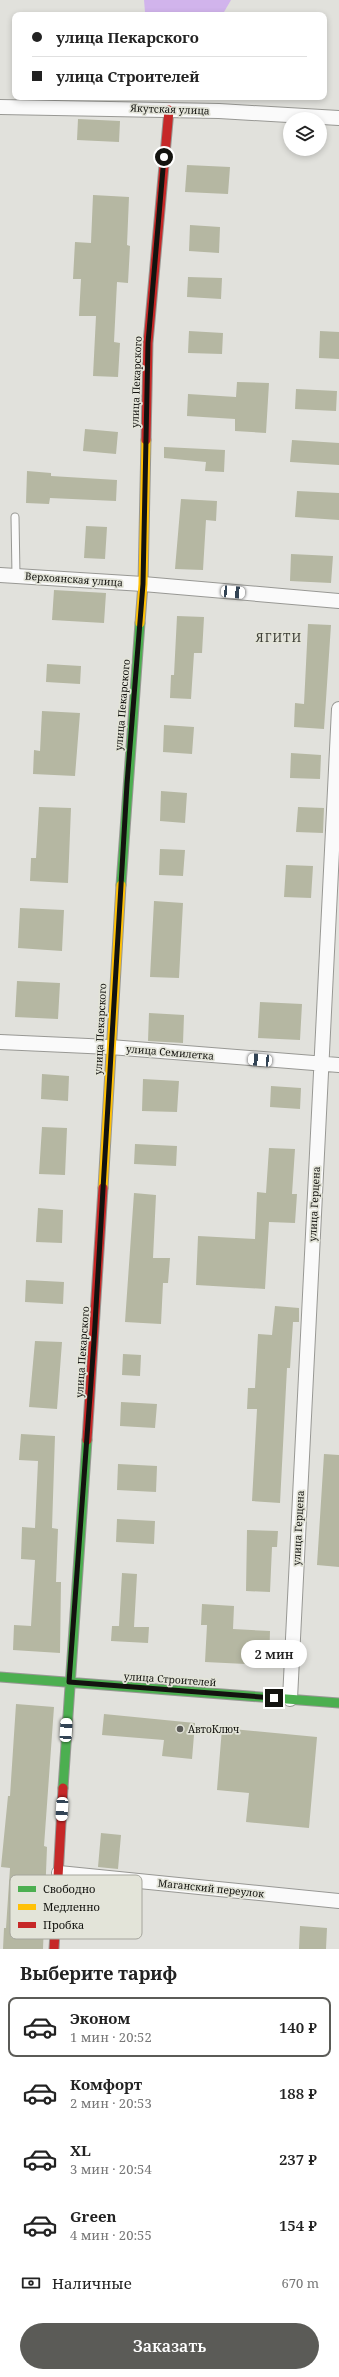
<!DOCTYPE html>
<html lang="ru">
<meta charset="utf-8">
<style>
body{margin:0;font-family:"Noto Serif",serif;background:#f2f2f2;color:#222;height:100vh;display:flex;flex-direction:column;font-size:15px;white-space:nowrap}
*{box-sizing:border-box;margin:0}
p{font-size:13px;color:#767676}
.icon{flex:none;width:22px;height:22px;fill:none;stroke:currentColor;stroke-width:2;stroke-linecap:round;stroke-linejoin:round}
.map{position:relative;height:1949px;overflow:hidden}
.sheet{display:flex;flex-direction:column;background:#fff;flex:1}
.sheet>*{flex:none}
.guide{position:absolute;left:12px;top:12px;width:315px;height:88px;border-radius:8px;box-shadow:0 2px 6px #0003;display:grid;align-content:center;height:88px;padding:0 20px;background:#fff}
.controls{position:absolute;left:283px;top:112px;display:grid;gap:8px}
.controls a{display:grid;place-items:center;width:44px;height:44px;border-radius:50%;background:#fff;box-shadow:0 2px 6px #0003;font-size:20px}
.end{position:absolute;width:18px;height:18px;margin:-9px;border:5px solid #13130f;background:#fff;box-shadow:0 0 0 2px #fff}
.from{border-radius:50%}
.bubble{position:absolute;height:28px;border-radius:14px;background:#fff;box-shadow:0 2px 6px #0003;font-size:13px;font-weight:600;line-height:28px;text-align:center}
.car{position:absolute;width:12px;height:24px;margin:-12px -6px;border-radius:5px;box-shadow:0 0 3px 1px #0007;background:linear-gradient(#fff 24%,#345 0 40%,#fff 0 76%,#345 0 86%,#fff 0)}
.guide b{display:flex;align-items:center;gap:14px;height:38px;font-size:15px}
.guide b+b{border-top:1px solid #e0e0e0}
.guide i{width:10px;height:10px;background:#222}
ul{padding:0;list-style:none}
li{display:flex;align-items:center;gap:12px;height:60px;margin:0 8px 6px;padding:0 12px;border:2px solid transparent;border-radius:8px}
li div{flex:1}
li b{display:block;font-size:15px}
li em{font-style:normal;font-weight:600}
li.current{border-color:#5b5b57}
li>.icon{width:36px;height:36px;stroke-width:1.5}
h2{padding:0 20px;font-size:18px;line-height:48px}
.pay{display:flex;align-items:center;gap:10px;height:44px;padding:0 20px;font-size:15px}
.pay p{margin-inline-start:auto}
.button{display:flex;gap:8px;margin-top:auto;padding:8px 20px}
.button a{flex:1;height:46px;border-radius:24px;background:#5b5b57;color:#fff;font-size:16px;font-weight:600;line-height:46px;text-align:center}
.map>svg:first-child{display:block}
</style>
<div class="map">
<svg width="339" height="1949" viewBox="0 0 339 1949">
<rect width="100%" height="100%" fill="#e1e1dc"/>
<path fill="#d1b4ec" d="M144,0H231L224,12L218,15H165L145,12Z"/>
<path fill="#b5b7a2" d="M78,119L120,121L119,142L77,140Z
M187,165L230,167L228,194L185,192Z
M93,195L129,197L127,245L130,246L128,283L117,282L114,342L120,343L118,377L93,376L96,316H79L81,279H73L75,242L91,243Z
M190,225L220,227L219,253L189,251Z
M188,277L222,278L221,299L187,297Z
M189,331L223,333L222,354L188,353Z
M320,331L339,332V359L319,358Z
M237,382L269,383L266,433L235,431V419L187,416L188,394L236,397Z
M296,389L337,391L336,411L295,409Z
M85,429L118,432L116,454L83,451Z
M292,440L339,443V465L290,462Z
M164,447L225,450L224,472L205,471L206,462L164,458Z
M27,471L51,473V476L117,480L116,501L50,498L49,504L26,503Z
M297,491L339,493V520L295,517Z
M181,499L217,501L216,521L206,520L203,570L175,569Z
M86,526L107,527L105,559L84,558Z
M291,554L333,556L331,583L290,581Z
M54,590L106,593L104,623L52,620Z
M177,616L204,617L202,653H194L191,699L170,698L171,675H174Z
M308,624L331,625L324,729L294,727L295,703L304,704Z
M47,664L81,666L80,684L46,682Z
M42,711L80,713L75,776L33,774L34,750L40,751Z
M164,725L194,727L192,754L163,752Z
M291,753L321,755L320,779L290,778Z
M161,791L187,793L185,823L160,821Z
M39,807L71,808L68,883L30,881L31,858H36Z
M298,807L324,808L323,833L296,832Z
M160,849L185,850L183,876L159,875Z
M286,865L313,866L311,898L284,897Z
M154,901L183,903L179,978L150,977Z
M20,908L64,910L62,951L18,948Z
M17,981L60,983L58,1019L15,1017Z
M260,1002L302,1004L300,1040L258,1038Z
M149,1013L184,1015L183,1043L148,1041Z
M42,1074L69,1076L68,1101L41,1099Z
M143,1079L179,1081L177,1112L142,1111Z
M271,1086L301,1088L300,1109L270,1107Z
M42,1127L67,1128L65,1175L39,1174Z
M135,1144L177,1146L176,1166L134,1164Z
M269,1148L295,1149L292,1194H297L295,1223L269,1222L265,1289L196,1285L198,1236L255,1239L257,1192L266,1193Z
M134,1193L156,1195L153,1258H170L168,1283H163L161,1324L125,1322Z
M38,1208L63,1210L62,1243L36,1242Z
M26,1280L64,1282L63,1304L25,1302Z
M275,1306L299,1308V1322H293L290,1368H287L280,1503L252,1501L257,1409H247L248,1388H255L258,1334L272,1335Z
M35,1341L62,1342L57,1409L29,1407Z
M123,1354L141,1355L140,1376L122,1375Z
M121,1402L157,1404L155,1428L120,1426Z
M21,1434L55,1436L52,1528L58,1529L56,1582H61L60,1653L13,1650L14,1625L31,1626L35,1560L21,1559L22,1527L35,1528L38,1461L19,1460Z
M324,1454L339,1455V1567L317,1565Z
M118,1464L157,1466L156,1492L117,1490Z
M117,1519L155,1521L154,1544L116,1542Z
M247,1530L278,1531L277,1547H272L270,1592L246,1591Z
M122,1573L137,1574L134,1627H149L148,1643L111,1641L112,1626H119Z
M202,1604L234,1606L233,1629L270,1631L269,1665L205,1662L207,1625H201Z
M16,1704L54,1707L44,1846L47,1847L43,1949H3L4,1928H6L10,1868L1,1867L8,1796H10Z
M104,1714L195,1723L192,1759L162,1756L164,1740L102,1735Z
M222,1728L317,1737L309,1828L246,1822L249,1793L217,1790Z
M101,1833L121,1835L118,1869L98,1867Z
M300,1926L327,1928L326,1949H299Z"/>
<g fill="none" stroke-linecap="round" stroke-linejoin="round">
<g stroke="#989894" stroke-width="9">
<path id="lane" d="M15,517L16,575"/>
</g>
<g stroke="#989894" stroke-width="16">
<path id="street" d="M0,107L219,111L339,118
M0,575L143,584L339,601
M0,1042L110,1047L339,1065
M290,1699L339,709
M59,1873L339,1901"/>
</g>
<g stroke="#989894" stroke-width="11">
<path id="fast" d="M121,885L140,623
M0,1677L339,1703
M63,1788L87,1440"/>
</g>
<g stroke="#989894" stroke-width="11">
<path id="slow" d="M140,623L143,584L146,440
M103,1188L121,885"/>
</g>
<g stroke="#989894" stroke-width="11">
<path id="jam" d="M146,440L148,343L169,110
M87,1440L103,1188
M54,1949L63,1788"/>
</g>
<use href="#lane" stroke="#fafafa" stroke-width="7"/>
<use href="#street" stroke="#fafafa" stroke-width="14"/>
<use href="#fast" stroke="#4caf50" stroke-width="9"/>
<use href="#slow" stroke="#ffc107" stroke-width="9"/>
<use href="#jam" stroke="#c62828" stroke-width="9"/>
</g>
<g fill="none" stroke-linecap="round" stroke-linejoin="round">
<path stroke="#13130f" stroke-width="5" d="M164,157L148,343L143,584L127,784L94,1341L69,1682L274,1698"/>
</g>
<circle fill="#5b5b57" stroke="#e3e4d9" stroke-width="1.5" cx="180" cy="1729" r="4"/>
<g text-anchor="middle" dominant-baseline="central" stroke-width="3.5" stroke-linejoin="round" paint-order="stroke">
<g font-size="10" fill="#13130f" stroke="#e3e4d9">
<text transform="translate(170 109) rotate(2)">Якутская улица</text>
<text transform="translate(136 382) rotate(-88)">улица Пекарского</text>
<text transform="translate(74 579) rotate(4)">Верхоянская улица</text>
<text transform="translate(122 705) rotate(-85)">улица Пекарского</text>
<text transform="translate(100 1029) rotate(-87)">улица Пекарского</text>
<text transform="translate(170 1052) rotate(5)">улица Семилетка</text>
<text transform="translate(314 1204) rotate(-87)">улица Герцена</text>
<text transform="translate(82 1352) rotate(-86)">улица Пекарского</text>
<text transform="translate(298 1528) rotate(-87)">улица Герцена</text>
<text transform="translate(170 1679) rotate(4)">улица Строителей</text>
<text transform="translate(211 1888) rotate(6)">Маганский переулок</text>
</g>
<g font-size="10" fill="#13130f" stroke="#e3e4d9" text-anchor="start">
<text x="188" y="1729">АвтоКлюч</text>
</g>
<g font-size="12" letter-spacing="1" fill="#3e3f36" stroke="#e3e4d9">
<text x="279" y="637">ЯГИТИ</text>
</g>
</g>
<rect x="10" y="1875" width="132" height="64" rx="6" fill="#e3e4d9" stroke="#a5a59c" stroke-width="1"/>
<rect x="18" y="1886" width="18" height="6" fill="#4caf50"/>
<rect x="18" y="1904" width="18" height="6" fill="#ffc107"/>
<rect x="18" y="1922" width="18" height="6" fill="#c62828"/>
<g font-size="11" fill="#13130f">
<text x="43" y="1893">Свободно</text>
<text x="43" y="1911">Медленно</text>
<text x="43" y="1929">Пробка</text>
</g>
</svg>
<div class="controls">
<a><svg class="icon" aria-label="layers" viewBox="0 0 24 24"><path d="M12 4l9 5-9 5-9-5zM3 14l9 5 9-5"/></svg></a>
</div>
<i class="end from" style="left:164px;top:157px"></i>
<i class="end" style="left:274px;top:1698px"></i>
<div class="bubble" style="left:241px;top:1640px;width:66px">2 мин</div>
<i class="car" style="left:233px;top:592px;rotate:95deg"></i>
<i class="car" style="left:260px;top:1060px;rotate:275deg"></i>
<i class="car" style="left:66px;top:1730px;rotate:3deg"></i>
<i class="car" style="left:62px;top:1809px;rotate:183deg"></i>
<div class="guide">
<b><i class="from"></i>улица Пекарского</b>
<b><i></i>улица Строителей</b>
</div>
</div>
<section class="sheet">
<h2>Выберите тариф</h2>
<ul>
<li class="current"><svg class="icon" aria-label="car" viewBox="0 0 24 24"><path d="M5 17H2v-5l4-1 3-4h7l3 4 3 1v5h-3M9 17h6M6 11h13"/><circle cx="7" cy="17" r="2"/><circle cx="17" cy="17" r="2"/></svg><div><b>Эконом</b><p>1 мин · 20:52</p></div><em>140 ₽</em></li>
<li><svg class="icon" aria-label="car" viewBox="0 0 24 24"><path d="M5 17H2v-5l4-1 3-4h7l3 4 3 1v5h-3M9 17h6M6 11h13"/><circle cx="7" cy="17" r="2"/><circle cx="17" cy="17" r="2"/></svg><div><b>Комфорт</b><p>2 мин · 20:53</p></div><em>188 ₽</em></li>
<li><svg class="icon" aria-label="car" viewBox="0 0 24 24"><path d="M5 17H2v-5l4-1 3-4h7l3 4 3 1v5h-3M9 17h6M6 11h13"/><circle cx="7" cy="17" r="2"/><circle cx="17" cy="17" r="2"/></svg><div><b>XL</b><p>3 мин · 20:54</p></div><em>237 ₽</em></li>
<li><svg class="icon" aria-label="car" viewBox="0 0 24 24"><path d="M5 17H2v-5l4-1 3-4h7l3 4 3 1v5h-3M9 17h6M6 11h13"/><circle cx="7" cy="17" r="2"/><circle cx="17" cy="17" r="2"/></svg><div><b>Green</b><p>4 мин · 20:55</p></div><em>154 ₽</em></li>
</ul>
<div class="pay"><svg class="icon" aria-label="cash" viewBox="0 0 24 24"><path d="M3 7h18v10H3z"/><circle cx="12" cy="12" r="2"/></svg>Наличные<p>670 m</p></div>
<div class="button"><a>Заказать</a></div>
</section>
